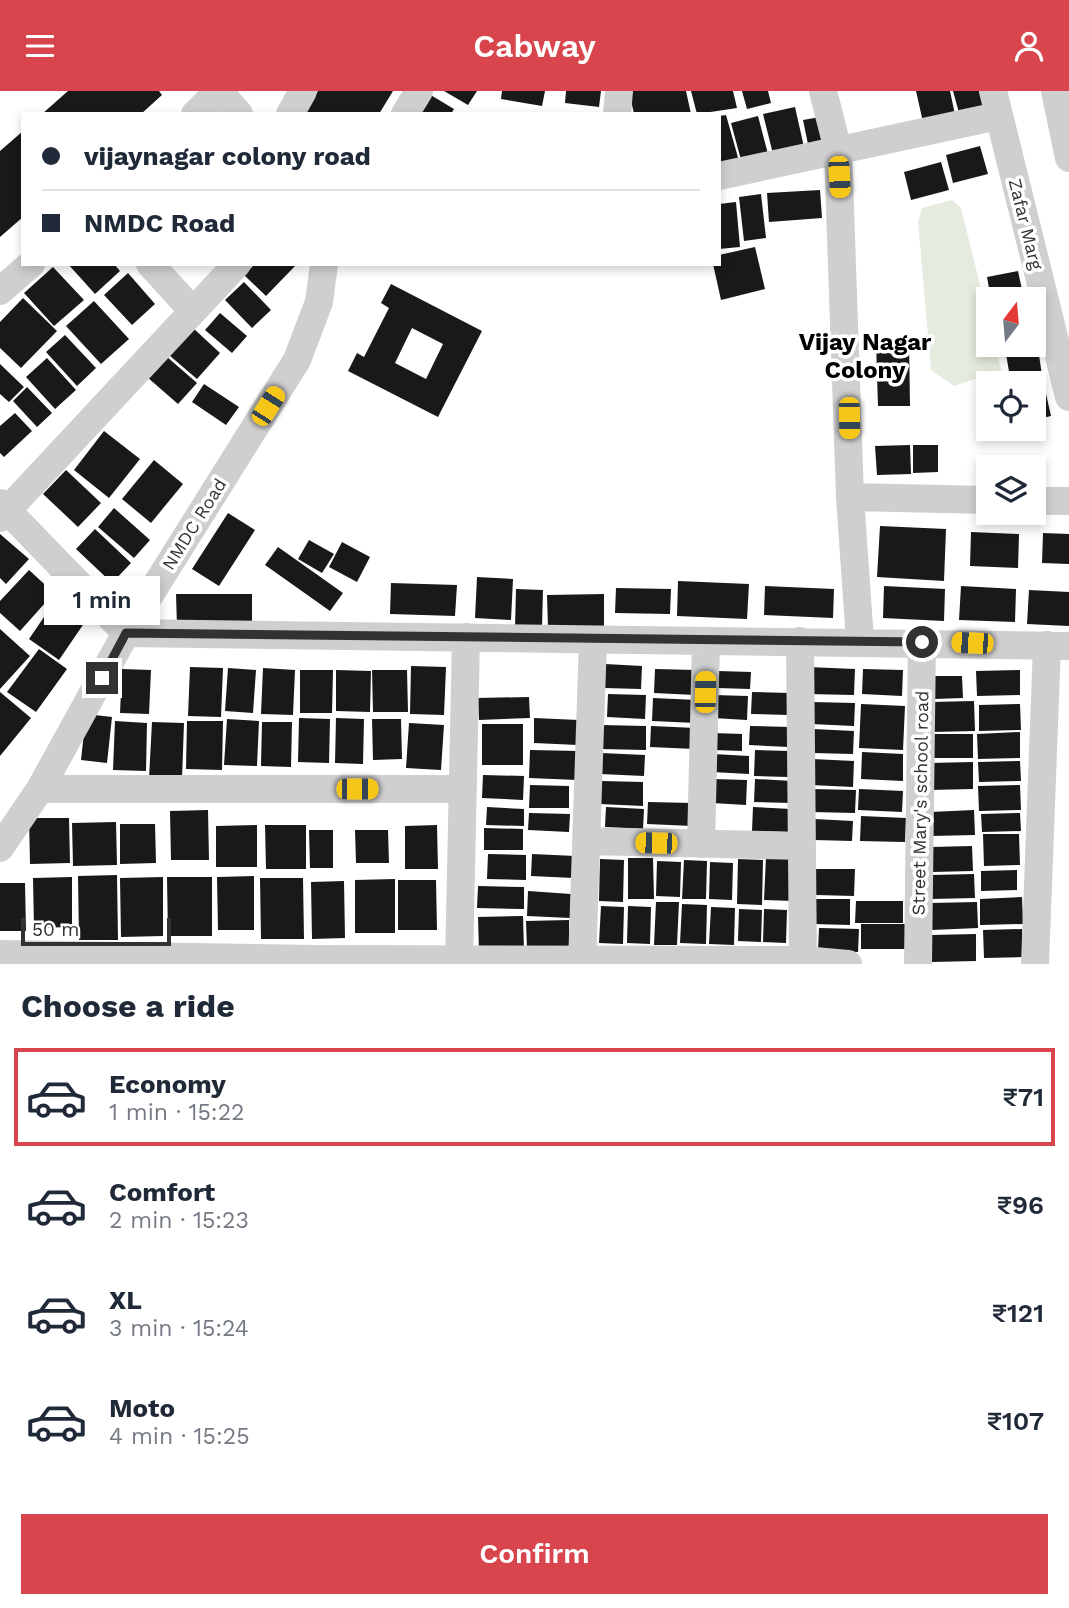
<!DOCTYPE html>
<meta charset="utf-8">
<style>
body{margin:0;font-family:"Work Sans",sans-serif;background:#f6f6f7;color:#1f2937;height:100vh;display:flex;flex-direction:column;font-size:26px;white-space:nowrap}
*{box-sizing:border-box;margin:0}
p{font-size:23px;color:#747a83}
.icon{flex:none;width:38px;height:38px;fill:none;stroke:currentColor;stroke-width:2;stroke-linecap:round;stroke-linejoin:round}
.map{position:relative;height:873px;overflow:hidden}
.panel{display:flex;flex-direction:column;background:#fff;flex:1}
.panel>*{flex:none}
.guide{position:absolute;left:21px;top:21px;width:700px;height:154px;border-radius:0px;box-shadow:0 4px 10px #0003;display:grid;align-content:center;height:154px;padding:0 21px;background:#fff}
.needle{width:46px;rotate:16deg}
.controls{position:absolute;left:976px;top:196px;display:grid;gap:14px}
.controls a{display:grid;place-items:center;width:70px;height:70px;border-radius:0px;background:#fff;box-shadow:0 4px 10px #0003;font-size:35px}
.scale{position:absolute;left:21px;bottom:18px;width:150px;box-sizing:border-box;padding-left:7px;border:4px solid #323232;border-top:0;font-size:19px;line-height:24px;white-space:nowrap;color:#323232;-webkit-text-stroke:5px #fff;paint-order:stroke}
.end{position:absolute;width:32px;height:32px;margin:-16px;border:9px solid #323232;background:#fff;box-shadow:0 0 0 4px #fff}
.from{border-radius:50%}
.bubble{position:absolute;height:49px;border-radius:0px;background:#fff;box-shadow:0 4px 10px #0003;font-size:23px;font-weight:600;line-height:49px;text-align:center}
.car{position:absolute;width:21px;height:42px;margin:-21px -10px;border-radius:9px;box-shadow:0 0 5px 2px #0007;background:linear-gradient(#f5c518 24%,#345 0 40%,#f5c518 0 76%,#345 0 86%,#f5c518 0)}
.guide b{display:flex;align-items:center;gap:24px;height:66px;font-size:26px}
.guide b+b{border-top:2px solid #e0e1e3}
.guide i{width:18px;height:18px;background:#1f2937}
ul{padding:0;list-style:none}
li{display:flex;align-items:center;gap:21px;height:98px;margin:0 14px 10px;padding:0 7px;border:4px solid transparent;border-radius:0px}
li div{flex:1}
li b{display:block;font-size:26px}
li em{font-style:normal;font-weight:600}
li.active{border-color:#d9454d}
li>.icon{width:63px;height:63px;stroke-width:1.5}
h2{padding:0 21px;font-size:32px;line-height:84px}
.button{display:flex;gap:14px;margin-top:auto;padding:14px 21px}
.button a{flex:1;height:80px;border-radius:0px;background:#d9454d;color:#fff;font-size:28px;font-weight:600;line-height:80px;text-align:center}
header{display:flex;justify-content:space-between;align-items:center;height:91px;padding:0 21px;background:#d9454d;color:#fff;font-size:32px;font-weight:600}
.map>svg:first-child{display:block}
</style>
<header><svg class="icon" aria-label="menu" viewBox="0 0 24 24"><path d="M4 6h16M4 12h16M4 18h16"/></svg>Cabway<svg class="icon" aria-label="person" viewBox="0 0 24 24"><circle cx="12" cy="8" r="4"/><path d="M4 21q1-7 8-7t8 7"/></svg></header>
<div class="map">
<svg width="1069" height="873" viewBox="0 0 1069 873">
<rect width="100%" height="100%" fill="#fff"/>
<path fill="#e5ebdf" d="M952,109L961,117L989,230V254H995L1001,279L954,295L931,279L918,131L922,117Z"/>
<path fill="#191919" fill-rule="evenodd" d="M68,0H159L162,4L141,23H42Z
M318,0H393L379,23H304Z
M444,0H477L468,14Z
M502,0H545L542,15L501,8Z
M566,0H601L599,16L565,12Z
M629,0H686L691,23H634Z
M691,0H733L737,17L697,23Z
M742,0H768L771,12L747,18Z
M916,0H950L957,33L925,40Z
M953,0H982L988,22L961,29Z
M429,3L454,18L451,23H417Z
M795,16L804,56L773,63L763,23Z
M726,24L739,70L719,75V25Z
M758,25L768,63L741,69L731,32Z
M820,26L825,54L809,58L803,29Z
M23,40V126L0,146V60Z
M980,55L988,83L953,92L946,64Z
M941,71L949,99L911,109L904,81Z
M820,99L822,127L769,131L767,102Z
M761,103L766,147L744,150L739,106Z
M736,111L740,156L719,158V113Z
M755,156L765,198L721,209L713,173H719V164Z
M68,173H114L120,180L95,203Z
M255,173H297L266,205L244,184Z
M53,176L84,209L54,235L24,202Z
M1018,180L1024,208H991L987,186Z
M128,182L155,213L132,234L104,204Z
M244,191L271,219L252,237L225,209Z
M391,193L482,240L438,326L348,280L357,262L364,266L389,217L381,212ZM412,237L443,253L426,288L395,272Z
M23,207L57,240L21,277L0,257V231Z
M94,210L129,248L101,273L66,235Z
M220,222L247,245L232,262L205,239Z
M193,237L220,262L197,288L169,264Z
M65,244L96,277L77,295L46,261Z
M909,250L910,315H878L876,251Z
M1038,258L1043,290L1011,292L1006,263Z
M166,265L197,292L178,313L147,286Z
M47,267L76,299L55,318L26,286Z
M0,273L24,296L9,311L0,303Z
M204,293L239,316L226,334L192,311Z
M1044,294L1051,325L1034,329V296Z
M27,296L52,322L37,336L13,310Z
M15,322L32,340L4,366L0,362V335Z
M104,340L140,368L109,407L74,379Z
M910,354L911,383L877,384L875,355Z
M913,354H938V381L913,382Z
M154,369L183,393L151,432L122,408Z
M66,379L101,412L78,436L43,403Z
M114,417L150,449L134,467L98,436Z
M228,422L255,439L219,495L192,478Z
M880,435L946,438L944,490L877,486Z
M95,438L131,472L112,492L76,458Z
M971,441L1019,443L1018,477L970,475Z
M1043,442L1069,443V473L1042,472Z
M0,443L29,468L6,493L0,487Z
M309,449L334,463L322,482L298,468Z
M342,451L370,466L357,491L329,476Z
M278,456L343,502L330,520L265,474Z
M29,479L54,502L20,540L0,522V510Z
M477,486L513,488L511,529L475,527Z
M678,490L749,493L747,528L677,525Z
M391,492L457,494L455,525L390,523Z
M765,495L834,498L833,527L764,524Z
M884,495L945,498L944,530L883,527Z
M961,495L1016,498L1015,531L959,529Z
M616,497L671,498L670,523L615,522Z
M516,498L543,499L542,537L515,536Z
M1029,499L1069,501V535L1027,533Z
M176,503H252V536H177Z
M604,503V537H548L547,504Z
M59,504L89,525L59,569L29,548Z
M0,538L30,565L0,598Z
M39,558L67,578L36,621L7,601Z
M605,573L642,575L641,598L604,597Z
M411,575L446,576L444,624L410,623Z
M190,576L223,577L221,626L188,625Z
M808,576L855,578L854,604L807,603Z
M228,577L256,579L253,622L225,620Z
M263,577L295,579L293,624L261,623Z
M122,578L151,579L149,623L120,622Z
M655,578L696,579L695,604L654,602Z
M863,578L903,579L902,605L862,603Z
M300,579H333L332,622H300Z
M336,579L371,580L370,621L336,620Z
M372,579H407L408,621H373Z
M1020,579V604L977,605L976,580Z
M718,580L751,581L750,598L717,597Z
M933,585H962L963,607L934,608Z
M0,601L31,627L0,665Z
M752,601L790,602L789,624L751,623Z
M608,603L646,604L645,628L607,626Z
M713,604L748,605L747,629L713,627Z
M529,606L530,627L479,629L478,607Z
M653,607L697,609L696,632L652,630Z
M974,610L975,640L932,641L931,611Z
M811,611L855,612L854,635L811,633Z
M861,613L905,615L903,659L859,657Z
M1020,613L1021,639L979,640V614Z
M86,623L112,626L107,672L81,669Z
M299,627L330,628L329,672L298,671Z
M336,627L364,628L363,673L335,672Z
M534,627L579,629L578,654L534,652Z
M227,628L259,630L257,675L224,674Z
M372,628H401L402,668L373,669Z
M115,630L147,632L146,680L113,679Z
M187,630H223L222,679L186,678Z
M152,631L184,632L182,688L149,687Z
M262,631H292L291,676L261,675Z
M409,632L444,634L441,679L406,677Z
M482,633H523V674H482Z
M601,634L646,635V659L600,658Z
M651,635L696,637L695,658L650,656Z
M750,635L790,636L789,656L749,654Z
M813,638L854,640L853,663L812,662Z
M1020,641V667L978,668L977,643Z
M713,642L742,643V660L713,659Z
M933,643H973V667H933Z
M530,659L579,660L578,689L529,687Z
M755,659L789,660L788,686L754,685Z
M862,661L903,663V690L861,688Z
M601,662L645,664L644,685L600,683Z
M713,663L749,665V683L712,681Z
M812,668L854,670L853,696L811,694Z
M1020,670L1021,690L979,691L978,671Z
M973,671V698L929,699V672Z
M483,684L524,685L523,709L482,707Z
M713,688L747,689L746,714L712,712Z
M755,688L793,690L792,712L754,711Z
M601,690L643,691V715L600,713Z
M530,694L569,695V717H529Z
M1020,694L1021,719L979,720L978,695Z
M811,698L856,699L855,722L811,721Z
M859,698L903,700L902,721L858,719Z
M648,711L692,712V735L647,733Z
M487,716L524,718V735L486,734Z
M606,716L644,718L643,738L605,736Z
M753,716L791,718L790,741L752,740Z
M208,719L209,769H171L170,720Z
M974,719L975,744L931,745L930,721Z
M529,722L570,723L569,741L528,739Z
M1020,722L1021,740L982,741L981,723Z
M861,725L906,727L905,751L860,750Z
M29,727H69L70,772L30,773Z
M814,728L853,730L852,750L814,749Z
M116,731L117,774L73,775L72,732Z
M120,733H155L156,772L120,773Z
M257,734V776H216V735Z
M265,734H306V778H266Z
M437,734L438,778H405V735Z
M484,737L523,738V759H484Z
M309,739H333V777H310Z
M355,739H388L389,772H356Z
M983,743H1019L1020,774L984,775Z
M972,755L973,780L932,781L931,756Z
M488,763L526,764V789L487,788Z
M532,763L575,765L574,787L531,785Z
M766,766L796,767L794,810L764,809Z
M628,767H653L654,808H628Z
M600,768L624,769L623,811L599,810Z
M738,768L763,769L762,814L737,813Z
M684,769L707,770L706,808H682Z
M657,770L681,771L680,806L656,805Z
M710,771L733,772L732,809L709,808Z
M816,778H855L854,805L816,804Z
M1017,779V799L981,800V780Z
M974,783L975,807L931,808V784Z
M117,784L118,849H79L78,785Z
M254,785V839H218L217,786Z
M72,786V836L34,837L33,787Z
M163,786V845L121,846L120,787Z
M167,786H212V845H168Z
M260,787H303L304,848H261Z
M395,788V842H355V789Z
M398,789H436L437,839H398Z
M344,790L345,847L312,848L311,791Z
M0,792H25L26,840H0Z
M478,795L524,796V818L477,817Z
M528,800L571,803L570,827L527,825Z
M1022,806L1023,833L980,834V808Z
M813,808H850V834L813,833Z
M856,810H903V832H855Z
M656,811H679L677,854H654Z
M977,811L978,837L932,839L931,812Z
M682,813L707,814L706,853L680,852Z
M601,815L624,816L623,853L599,852Z
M628,815L651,816L650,853L627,852Z
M711,816L735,817L734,854L709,853Z
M739,818L762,819L761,851L738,850Z
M764,818L787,819L786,852L763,851Z
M523,825L524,859L479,860L478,826Z
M569,829V857L527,858L526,830Z
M861,833H906V858H861Z
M819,837L859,838L858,861L818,860Z
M1022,838L1023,866L984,867L983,839Z
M976,843V870L931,871L930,844Z"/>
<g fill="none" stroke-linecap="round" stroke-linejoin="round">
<path stroke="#cfcfcf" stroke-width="28" d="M219,0L239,23
M823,0L838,59L850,406L860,550
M993,0L1069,306
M1055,0L1069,67
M195,23L219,0
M290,23L303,0
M405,23L419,0
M617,23L619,0
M719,85L998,25
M150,173L193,220
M0,200L31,173
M850,406L989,409
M1034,410H1069
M0,412L126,542L1069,555
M0,427L237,173
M800,550L803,873
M40,698H463
M587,750L802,755
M701,753L706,550
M0,757L40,698L126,542L297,269L319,211L324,173
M0,863L315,868L803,869L848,873
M459,873L466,546
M582,873L593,549
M918,873L922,551
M1035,873L1047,554"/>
</g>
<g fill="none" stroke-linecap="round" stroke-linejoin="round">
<path stroke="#323232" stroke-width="9" d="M102,587L126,542L922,551"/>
</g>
<g text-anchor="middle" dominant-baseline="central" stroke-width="7" stroke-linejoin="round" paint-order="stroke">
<g font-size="18" fill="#323232" stroke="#fff">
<text transform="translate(1026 133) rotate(76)">Zafar Marg</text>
<text transform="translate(194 433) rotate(-58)">NMDC Road</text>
<text transform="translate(920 712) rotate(-89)">Street Mary's school road</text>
</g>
<g font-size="24" font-weight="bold" fill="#000" stroke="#fff">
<text x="865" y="251">Vijay Nagar<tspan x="865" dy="28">Colony</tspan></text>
</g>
</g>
</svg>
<div class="controls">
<a><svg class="needle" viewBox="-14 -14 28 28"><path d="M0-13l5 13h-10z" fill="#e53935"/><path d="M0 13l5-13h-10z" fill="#747a83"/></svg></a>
<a><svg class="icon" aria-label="locate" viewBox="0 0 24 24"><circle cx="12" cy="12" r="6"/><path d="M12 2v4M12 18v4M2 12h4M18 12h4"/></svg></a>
<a><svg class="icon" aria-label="layers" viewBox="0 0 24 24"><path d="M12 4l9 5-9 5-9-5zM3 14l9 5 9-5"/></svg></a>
</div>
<div class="scale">50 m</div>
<i class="end from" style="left:922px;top:551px"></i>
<i class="end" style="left:102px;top:587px"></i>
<div class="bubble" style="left:44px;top:485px;width:116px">1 min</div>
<i class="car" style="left:839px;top:86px;rotate:177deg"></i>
<i class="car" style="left:268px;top:315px;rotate:32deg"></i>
<i class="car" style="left:849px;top:327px;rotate:179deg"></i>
<i class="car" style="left:972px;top:552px;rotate:272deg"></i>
<i class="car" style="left:705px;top:601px;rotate:1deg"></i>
<i class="car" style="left:357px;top:698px;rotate:90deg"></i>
<i class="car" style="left:656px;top:752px;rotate:271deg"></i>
<div class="guide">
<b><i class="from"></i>vijaynagar colony road</b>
<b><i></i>NMDC Road</b>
</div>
</div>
<section class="panel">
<h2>Choose a ride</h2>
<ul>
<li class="active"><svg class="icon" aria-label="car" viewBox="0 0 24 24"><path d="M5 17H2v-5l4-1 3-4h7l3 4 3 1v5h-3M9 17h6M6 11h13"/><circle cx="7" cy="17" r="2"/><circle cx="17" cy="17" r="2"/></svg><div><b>Economy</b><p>1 min · 15:22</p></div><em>₹71</em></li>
<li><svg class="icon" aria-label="car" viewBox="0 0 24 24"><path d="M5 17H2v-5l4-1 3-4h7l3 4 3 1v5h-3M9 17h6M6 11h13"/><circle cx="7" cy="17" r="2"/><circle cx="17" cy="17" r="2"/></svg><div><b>Comfort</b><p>2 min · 15:23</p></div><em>₹96</em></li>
<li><svg class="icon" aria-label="car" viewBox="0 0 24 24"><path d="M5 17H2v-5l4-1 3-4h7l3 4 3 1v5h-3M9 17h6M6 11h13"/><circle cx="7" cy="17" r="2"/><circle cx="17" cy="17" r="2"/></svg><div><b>XL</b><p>3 min · 15:24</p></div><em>₹121</em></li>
<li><svg class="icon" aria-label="car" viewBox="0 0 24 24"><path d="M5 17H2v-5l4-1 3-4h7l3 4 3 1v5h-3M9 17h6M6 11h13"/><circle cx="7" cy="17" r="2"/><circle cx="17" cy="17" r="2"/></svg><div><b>Moto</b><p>4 min · 15:25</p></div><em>₹107</em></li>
</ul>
<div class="button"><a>Confirm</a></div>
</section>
